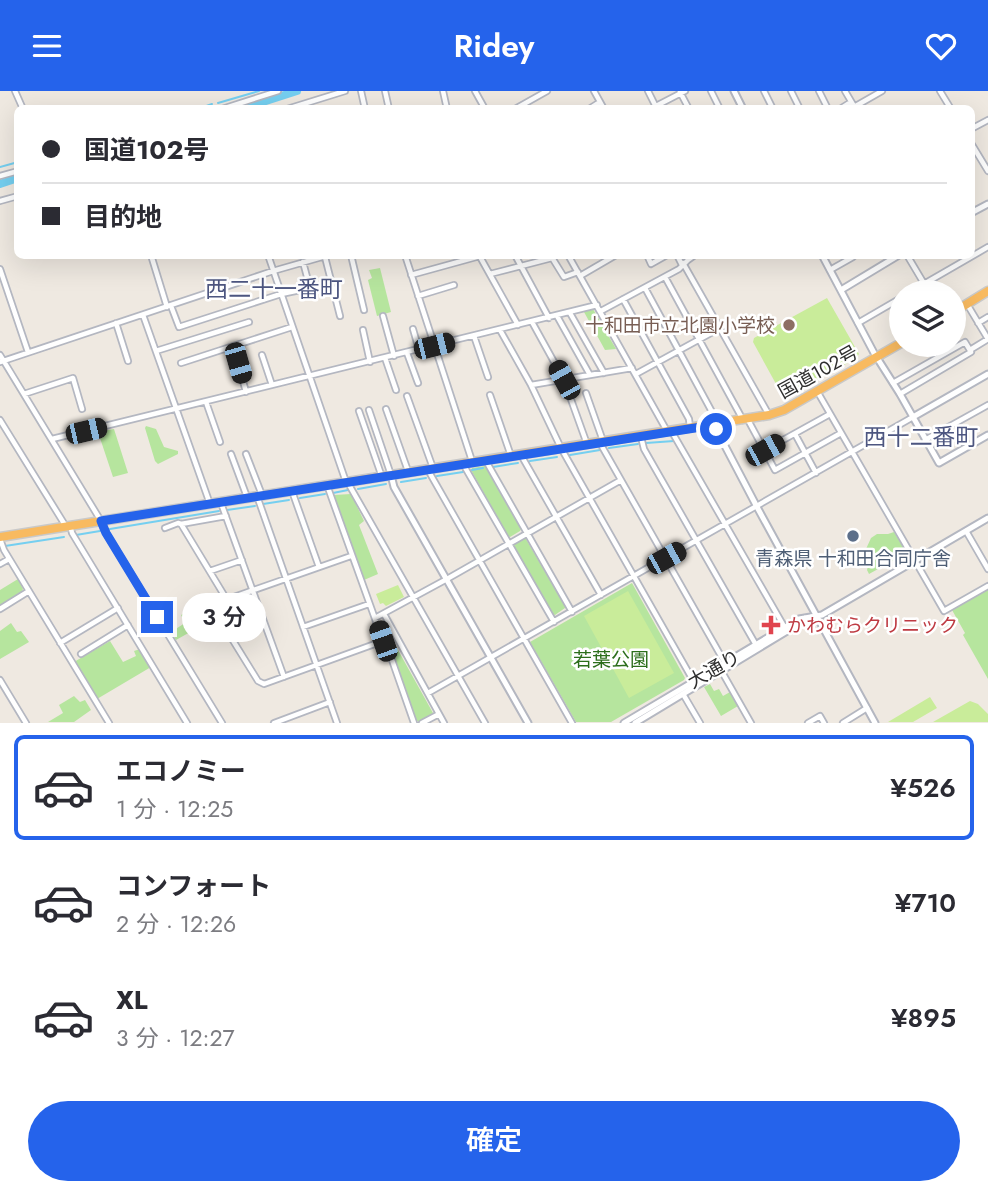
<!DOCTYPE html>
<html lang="ja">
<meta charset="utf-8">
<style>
body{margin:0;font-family:Jost,"Noto Sans JP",sans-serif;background:#f7f7f7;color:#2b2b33;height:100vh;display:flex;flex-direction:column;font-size:26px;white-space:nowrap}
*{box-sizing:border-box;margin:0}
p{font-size:23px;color:#7c7c81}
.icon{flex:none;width:38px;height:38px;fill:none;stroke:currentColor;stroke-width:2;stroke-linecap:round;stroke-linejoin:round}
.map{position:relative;height:632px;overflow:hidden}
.side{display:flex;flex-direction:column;background:#fff;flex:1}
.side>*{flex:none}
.hud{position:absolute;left:14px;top:14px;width:961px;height:154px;border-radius:10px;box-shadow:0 7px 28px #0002;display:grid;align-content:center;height:154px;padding:0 28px;background:#fff}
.buttons{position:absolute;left:889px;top:189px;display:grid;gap:14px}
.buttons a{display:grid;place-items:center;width:77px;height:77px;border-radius:50%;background:#fff;box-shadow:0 7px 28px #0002;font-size:35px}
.end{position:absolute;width:32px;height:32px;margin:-16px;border:9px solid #2563eb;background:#fff;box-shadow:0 0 0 4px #fff}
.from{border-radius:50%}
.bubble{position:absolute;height:49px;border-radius:24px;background:#fff;box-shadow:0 7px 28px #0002;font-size:23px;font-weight:600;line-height:49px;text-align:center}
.car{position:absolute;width:21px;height:42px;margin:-21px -10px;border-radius:9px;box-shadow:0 0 5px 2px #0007;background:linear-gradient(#222 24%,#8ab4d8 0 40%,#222 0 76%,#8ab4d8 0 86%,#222 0)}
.hud b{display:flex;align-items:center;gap:24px;height:66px;font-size:26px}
.hud b+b{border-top:2px solid #e1e1e2}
.hud i{width:18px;height:18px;background:#2b2b33}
ul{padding:12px 0 0;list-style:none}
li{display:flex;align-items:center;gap:21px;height:105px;margin:0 14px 10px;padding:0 14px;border:4px solid transparent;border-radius:10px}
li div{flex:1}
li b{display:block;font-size:26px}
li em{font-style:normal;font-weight:600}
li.active{border-color:#2563eb}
li>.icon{width:63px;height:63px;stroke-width:1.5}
.button{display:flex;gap:14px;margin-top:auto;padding:14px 28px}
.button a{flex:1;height:80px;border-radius:42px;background:#2563eb;color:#fff;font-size:28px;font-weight:600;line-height:80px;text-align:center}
header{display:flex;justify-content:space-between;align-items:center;height:91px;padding:0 28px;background:#2563eb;color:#fff;font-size:32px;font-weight:600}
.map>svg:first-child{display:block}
</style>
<header><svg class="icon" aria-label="menu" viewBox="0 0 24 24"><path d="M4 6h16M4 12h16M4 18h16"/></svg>Ridey<svg class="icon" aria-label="heart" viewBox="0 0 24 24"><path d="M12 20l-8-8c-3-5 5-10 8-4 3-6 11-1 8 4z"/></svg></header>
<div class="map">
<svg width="988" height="632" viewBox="0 0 988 632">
<rect width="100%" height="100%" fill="#efe9e1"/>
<path fill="#b6e59e" d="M380,177L391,221L377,225L368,189L372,187L369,179Z
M593,218L616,258L605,259L584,221Z
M146,335L156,338L164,356L178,360V363L158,373L155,370L145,337Z
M114,338L128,382L113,386L98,341Z
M485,375L521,438L520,440L510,446L508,445L471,379L472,377Z
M351,403L364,430L359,434L378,483L364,489L334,404Z
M894,441L907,462L869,483L867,479L870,467L866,458L871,447L877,443H888Z
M524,447L526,448L565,515V517L555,524L552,523L514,456V453Z
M18,488L23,498L21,503L0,515V499Z
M632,492L685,587L684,589L611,631H576L530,551Z
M988,497V588L963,544L965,542L952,519Z
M191,518L196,525L193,528L202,523L208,531L176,549L171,541L185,532L181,524Z
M11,532L17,541L21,540L29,551L0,568V540Z
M110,550L123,571L136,565L134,560L140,558L151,576L97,608L74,571Z
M393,550L433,622L419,631L416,629L388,553Z
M710,593L714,600L719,598L723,605L730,601L738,615L721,625L704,596Z
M74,605L80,611L85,609L91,619L74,631H48L63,622L59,614Z"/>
<path fill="#c9ec9a" d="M827,207L859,263L855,268L787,305L781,302L753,251L754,247Z
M398,494L404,506L386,515L383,512L380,513L376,503Z
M628,500L674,582L629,607L584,525Z
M930,606L937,617L913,631H888Z
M970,610L978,613L988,623V631H933Z"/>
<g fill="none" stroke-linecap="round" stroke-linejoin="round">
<path stroke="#75cff0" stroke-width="2" d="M218,12L259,0
M198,18L212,13
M0,76L18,71
M646,352L674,350
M609,357L638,353
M570,364L600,359
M530,370L557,366
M493,376L518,372
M472,379L483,377
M437,385L463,381
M401,391L426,387
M358,398L386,393
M333,402L348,399
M300,407L325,403
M263,413L289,409
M227,419L255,415
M110,438L219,420
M76,444L100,440
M5,455L64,446"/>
<path stroke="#75cff0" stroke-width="8" d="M241,18L297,0
M0,93L18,87"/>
<g stroke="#b4b7c1" stroke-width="8">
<path id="minor" d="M15,0L23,18
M361,0L365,18
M385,0L389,18
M443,0L447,18
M475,0L485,18
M594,0L604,18
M648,0L657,18
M711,0L720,18
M764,0L773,18
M791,0L800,18
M819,0L828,18
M845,0L855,17
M940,0L951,18
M680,1L689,18
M656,15L685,0
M854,16L882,0
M222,18L278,0
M287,18L345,0
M515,18L547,0
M589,18L600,11
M840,18L851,11
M971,38L988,29
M971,52L988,80
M0,85L18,80
M0,110L18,105
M151,164L167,216
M268,164L346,391
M351,164L364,219
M405,164L472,370
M479,164L518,234
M515,164L549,227
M568,164L667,340
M647,164L651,173L667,164
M677,164L682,174
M907,164L929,201
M551,165L564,186L578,181
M325,166L340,225
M683,172L769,324
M0,178L28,261
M830,179L853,166L852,164
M490,183L552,167
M411,184L480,165
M580,185L616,164
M665,186L743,329
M645,197L718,332
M910,201L988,156
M418,205L454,194
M623,208L689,328L690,337
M967,213L988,248
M171,215L179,236L281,203L310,197L303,171
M601,220L679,178L688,169L695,164
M570,222L604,282
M143,224L210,413
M383,225L394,265
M557,225L590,284
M532,231L564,289L587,353
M116,232L128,270
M858,232L901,207
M978,232L988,226
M413,238L419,259
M363,239L370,271
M500,239L531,294L561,357L694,591
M474,245L488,286
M970,259L988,248
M156,260L249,231
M407,262L418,292
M0,264L101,430L106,442L222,632
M262,264L272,294
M385,267L396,299
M0,271L273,180L329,164
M181,272L292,236
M238,272L246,301
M636,283L720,237
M893,292L965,251L971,261L900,303
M531,294L632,277
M817,300L944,520L988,495
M586,302L603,350
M24,303L73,287L82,318
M490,304L511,365
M407,305L433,377
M206,311L220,351
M386,318L408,380
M369,319L391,384
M359,320L382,386
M0,329L65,434
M748,329L775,379L841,342
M672,341L785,537
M795,343L816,382
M641,346L644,358L756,554
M52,348L597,214
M925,349L988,314
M600,352L725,572
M765,359L830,323
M231,363L247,406
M246,363L262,404
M521,364L601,504
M486,370L572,521
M463,373L554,531
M428,379L572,632
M348,392L485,632
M327,394L383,550L264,593L258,590L211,514L351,465
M292,400L319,476
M257,405L337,632
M221,412L284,586
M181,433L227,509
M70,434L72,442L187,632
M165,437L178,432L181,433L226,425
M966,440L988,478
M0,448L4,459L109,632
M0,473L9,468
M210,480L242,469
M0,518L29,500
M384,523L444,632
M375,527L447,488L621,389
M303,536L369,513
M385,549L414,632
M60,552L118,517
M81,563L128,534
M722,581L751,632
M0,589L26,632
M428,602L913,326
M683,603L700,632
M274,632L330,611
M422,632L439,623
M808,632L820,625L824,632
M843,632L867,617"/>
</g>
<g stroke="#b4b7c1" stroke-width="9">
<path id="tertiary" d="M734,0L743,18
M971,122L988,113
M822,164L874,262L900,303L939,372L988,344
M841,199L899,164
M913,326L988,283
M714,334L757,416L875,632
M391,384L394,396L528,632
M624,632L799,528L822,524L988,427
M635,632L802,531L805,527"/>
</g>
<g stroke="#c9c9c9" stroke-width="11">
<path id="trunk" d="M954,221L988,200
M0,446L769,324L784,319L901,252"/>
</g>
<use href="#minor" stroke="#fff" stroke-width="4.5"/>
<use href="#tertiary" stroke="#fff" stroke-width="5"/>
<use href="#trunk" stroke="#f8ba60" stroke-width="8"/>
</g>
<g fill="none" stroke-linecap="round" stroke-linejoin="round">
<path stroke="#2563eb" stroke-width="9" d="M157,526L106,442L101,430L714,334L716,338"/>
</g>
<circle fill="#8d6e63" stroke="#fff" stroke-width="2.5" cx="789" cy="234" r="7"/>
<circle fill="#5c6f8a" stroke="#fff" stroke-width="2.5" cx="853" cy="445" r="7"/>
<path fill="#e0444e" stroke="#fff" stroke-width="2.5" d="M767.5 523.5h7v7h7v7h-7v7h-7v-7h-7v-7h7z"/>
<g text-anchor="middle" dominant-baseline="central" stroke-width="5" stroke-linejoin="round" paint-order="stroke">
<g font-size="19" fill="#785e54" stroke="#fff" text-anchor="end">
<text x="775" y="234">十和田市立北園小学校</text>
</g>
<g font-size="19" fill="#2e2e2e" stroke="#fff">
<text transform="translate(818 281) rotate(-29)">国道102号</text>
<text transform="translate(714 578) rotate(-30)">大通り</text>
</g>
<g font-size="19" fill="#4e5e75" stroke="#fff">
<text x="853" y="467">青森県 十和田合同庁舎</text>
</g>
<g font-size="19" fill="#be3a42" stroke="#fff" text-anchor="start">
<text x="787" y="534">かわむらクリニック</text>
</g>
<g font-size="19" fill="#2c6e1b" stroke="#fff">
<text x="611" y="568">若葉公園</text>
</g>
<g font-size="23" fill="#4d5680" stroke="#fff">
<text x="274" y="198">西二十一番町</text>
<text x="921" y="346">西十二番町</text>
</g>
</g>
</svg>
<div class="buttons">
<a><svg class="icon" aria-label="layers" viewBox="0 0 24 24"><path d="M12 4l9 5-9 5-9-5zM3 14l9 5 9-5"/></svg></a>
</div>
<i class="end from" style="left:716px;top:338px"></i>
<i class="end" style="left:157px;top:526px"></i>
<div class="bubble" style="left:182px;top:502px;width:84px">3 分</div>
<i class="car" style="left:434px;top:255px;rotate:76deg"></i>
<i class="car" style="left:238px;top:272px;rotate:164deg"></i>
<i class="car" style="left:564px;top:289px;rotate:331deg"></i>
<i class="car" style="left:86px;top:340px;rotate:77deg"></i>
<i class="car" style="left:765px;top:359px;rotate:61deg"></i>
<i class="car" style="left:666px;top:467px;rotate:61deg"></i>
<i class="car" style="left:383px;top:550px;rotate:341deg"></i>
<div class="hud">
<b><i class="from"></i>国道102号</b>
<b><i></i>目的地</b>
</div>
</div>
<section class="side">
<ul>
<li class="active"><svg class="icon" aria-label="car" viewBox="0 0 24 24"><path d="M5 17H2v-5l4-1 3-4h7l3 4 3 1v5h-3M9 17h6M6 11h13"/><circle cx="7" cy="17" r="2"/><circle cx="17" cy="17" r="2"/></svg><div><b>エコノミー</b><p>1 分 · 12:25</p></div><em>¥526</em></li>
<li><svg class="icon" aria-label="car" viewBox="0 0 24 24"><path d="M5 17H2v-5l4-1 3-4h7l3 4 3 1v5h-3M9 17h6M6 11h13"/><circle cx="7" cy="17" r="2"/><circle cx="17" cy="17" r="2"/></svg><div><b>コンフォート</b><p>2 分 · 12:26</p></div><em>¥710</em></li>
<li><svg class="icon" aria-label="car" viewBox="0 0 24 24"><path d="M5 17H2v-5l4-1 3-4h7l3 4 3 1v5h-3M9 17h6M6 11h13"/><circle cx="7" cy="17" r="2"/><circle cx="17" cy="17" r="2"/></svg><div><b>XL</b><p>3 分 · 12:27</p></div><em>¥895</em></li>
</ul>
<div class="button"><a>確定</a></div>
</section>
